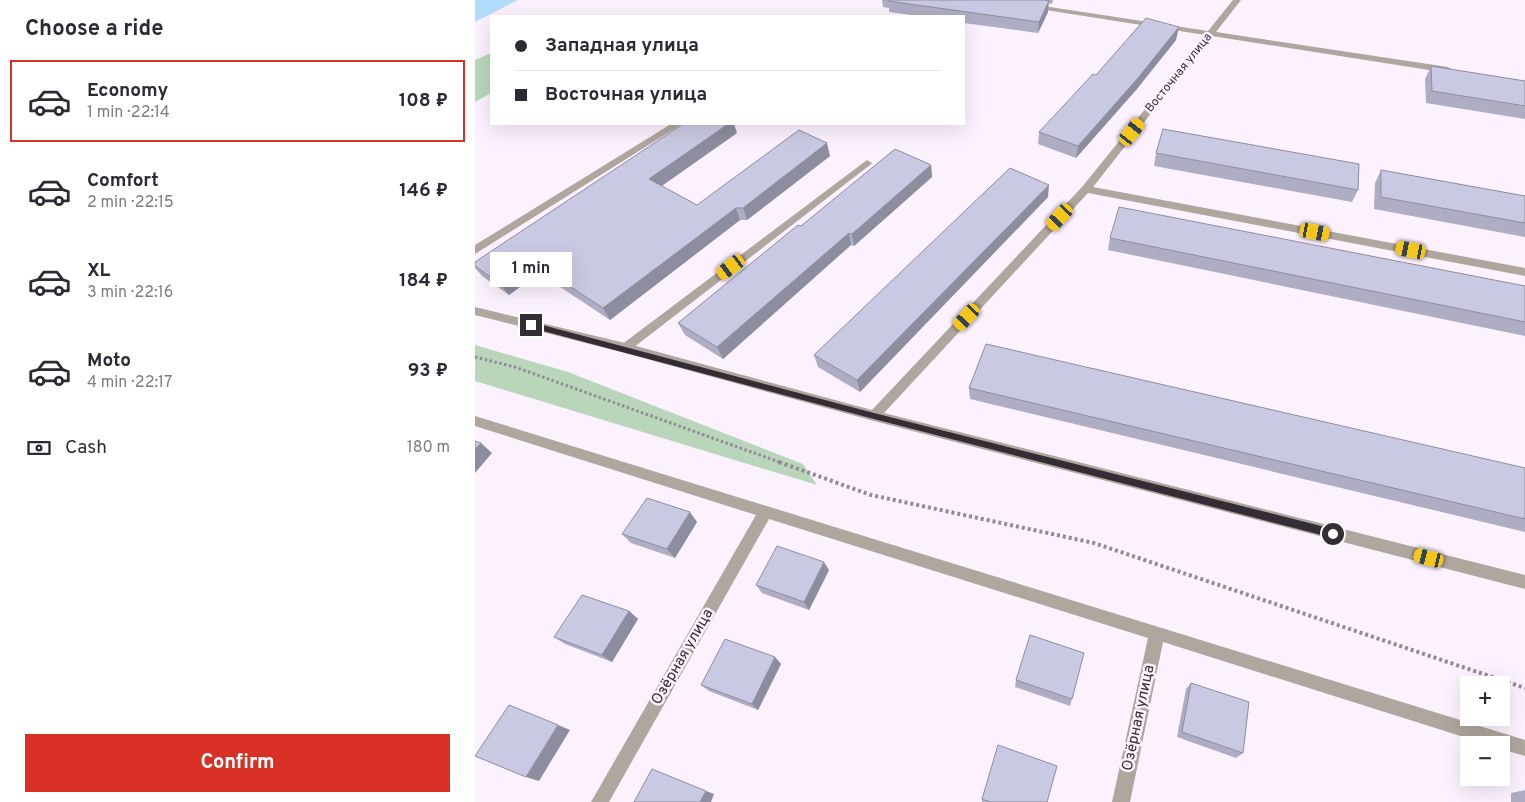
<!DOCTYPE html>
<meta charset="utf-8">
<style>
body{margin:0;font-family:Overpass,sans-serif;background:#f7f7f7;color:#2b2b33;height:100vh;display:flex;flex-direction:column;font-size:19px;white-space:nowrap}
*{box-sizing:border-box;margin:0}
p{font-size:16px;color:#7c7c81}
.icon{flex:none;width:28px;height:28px;fill:none;stroke:currentColor;stroke-width:2;stroke-linecap:round;stroke-linejoin:round}
.map{position:relative;flex:1;overflow:hidden}
.drawer{display:flex;flex-direction:column;background:#fff;width:475px}
.drawer>*{flex:none}
.hud{position:absolute;left:15px;top:15px;width:475px;height:110px;border-radius:0px;box-shadow:0 5px 20px #0002;display:grid;align-content:center;height:110px;padding:0 25px;background:#fff}
.buttons{position:absolute;left:985px;top:676px;display:grid;gap:10px}
.buttons a{display:grid;place-items:center;width:50px;height:50px;border-radius:0px;background:#fff;box-shadow:0 5px 20px #0002;font-size:25px}
.end{position:absolute;width:22px;height:22px;margin:-11px;border:6px solid #342d35;background:#fff;box-shadow:0 0 0 2px #fff}
.from{border-radius:50%}
.bubble{position:absolute;height:35px;border-radius:0px;background:#fff;box-shadow:0 5px 20px #0002;font-size:16px;font-weight:700;line-height:35px;text-align:center}
.car{position:absolute;width:15px;height:30px;margin:-15px -8px;border-radius:6px;box-shadow:0 0 4px 1px #0007;background:linear-gradient(#f5c518 24%,#345 0 40%,#f5c518 0 76%,#345 0 86%,#f5c518 0)}
.hud b{display:flex;align-items:center;gap:18px;height:48px;font-size:19px}
.hud b+b{border-top:1px solid #e1e1e2}
.hud i{width:12px;height:12px;background:#2b2b33}
ul{padding:0;list-style:none}
li{display:flex;align-items:center;gap:15px;height:82px;margin:0 10px 8px;padding:0 15px;border:2px solid transparent;border-radius:0px}
li div{flex:1}
li b{display:block;font-size:19px}
li em{font-style:normal;font-weight:700}
li.on{border-color:#d93025}
li>.icon{width:45px;height:45px;stroke-width:1.5}
h2{padding:0 25px;font-size:22px;line-height:60px}
.pay{display:flex;align-items:center;gap:12px;height:55px;padding:0 25px;font-size:19px}
.pay p{margin-inline-start:auto}
.button{display:flex;gap:10px;margin-top:auto;padding:10px 25px}
.button a{flex:1;height:58px;border-radius:0px;background:#d93025;color:#fff;font-size:20px;font-weight:700;line-height:58px;text-align:center}
main{display:flex;flex:1;min-height:0}
.map>svg:first-child{display:block}
</style>
<main>
<section class="drawer">
<h2>Choose a ride</h2>
<ul>
<li class="on"><svg class="icon" aria-label="car" viewBox="0 0 24 24"><path d="M5 17H2v-5l4-1 3-4h7l3 4 3 1v5h-3M9 17h6M6 11h13"/><circle cx="7" cy="17" r="2"/><circle cx="17" cy="17" r="2"/></svg><div><b>Economy</b><p>1 min · 22:14</p></div><em>108 ₽</em></li>
<li><svg class="icon" aria-label="car" viewBox="0 0 24 24"><path d="M5 17H2v-5l4-1 3-4h7l3 4 3 1v5h-3M9 17h6M6 11h13"/><circle cx="7" cy="17" r="2"/><circle cx="17" cy="17" r="2"/></svg><div><b>Comfort</b><p>2 min · 22:15</p></div><em>146 ₽</em></li>
<li><svg class="icon" aria-label="car" viewBox="0 0 24 24"><path d="M5 17H2v-5l4-1 3-4h7l3 4 3 1v5h-3M9 17h6M6 11h13"/><circle cx="7" cy="17" r="2"/><circle cx="17" cy="17" r="2"/></svg><div><b>XL</b><p>3 min · 22:16</p></div><em>184 ₽</em></li>
<li><svg class="icon" aria-label="car" viewBox="0 0 24 24"><path d="M5 17H2v-5l4-1 3-4h7l3 4 3 1v5h-3M9 17h6M6 11h13"/><circle cx="7" cy="17" r="2"/><circle cx="17" cy="17" r="2"/></svg><div><b>Moto</b><p>4 min · 22:17</p></div><em>93 ₽</em></li>
</ul>
<div class="pay"><svg class="icon" aria-label="cash" viewBox="0 0 24 24"><path d="M3 7h18v10H3z"/><circle cx="12" cy="12" r="2"/></svg>Cash<p>180 m</p></div>
<div class="button"><a>Confirm</a></div>
</section>
<div class="map">
<svg width="1050" height="802" viewBox="0 0 1050 802">
<rect width="100%" height="100%" fill="#fcf1fe"/>
<path fill="#b9d6bb" d="M16,53V93L0,102V60Z
M0,345L93,372L328,464L342,485L0,381Z"/>
<path fill="#b2ddff" d="M0,0H43L0,22Z"/>
<g fill="none" stroke-linecap="round" stroke-linejoin="round">
<path stroke="#928a94" stroke-width="3" stroke-dasharray="2.5 2.5" stroke-linecap="butt" d="M0,357L40,367L307,463"/>
<path stroke="#928a94" stroke-width="4" stroke-dasharray="3 3" stroke-linecap="butt" d="M304,462L396,495L619,543L1050,688"/>
<path fill="#afa69e" fill-rule="evenodd" d="M196,124H207L0,254V245Z
M392,160L397,163L395,165L154,351H146L144,348L146,345Z"/>
<path fill="#afa69e" fill-rule="evenodd" d="M758,0H766L741,32L973,67L977,70L973,73L737,36L618,187L1050,268V276L613,193L409,413L1050,575V589L399,421L150,353L0,315V307L150,343L397,410L607,187L730,35L558,8L554,6L555,4L733,31Z
M0,416L1050,740V756L1026,749V745H1014L688,642L655,802H637L673,638L294,519L134,802H116L281,515L0,426Z"/>
</g>
<path fill="#aeadc3" d="M407,0H578L577,4L573,3V12L563,33L489,23V16H444L414,12V8L408,7Z
M701,40L661,90L601,158L563,144L564,132L621,75Z
M956,66L1050,81V119L951,103L950,79Z
M262,133L187,186L222,205L355,156L272,220H265L135,320L64,273L34,295L7,276L0,268V262Z
M681,153L883,190L877,202L679,166Z
M456,165L457,177L379,246L376,245L248,359L210,335L203,323L326,226Z
M906,170L1050,196V237L899,209L900,183Z
M573,197L385,392L343,367L339,355Z
M635,238L1050,286V336L633,250Z
M494,388L1050,468V532L495,399Z
M222,522L200,558L156,543L147,534Z
M354,570L334,610L287,593L281,585Z
M154,611L163,619L137,662L90,644L79,637Z
M300,657L306,664L283,710L234,691L226,685Z
M541,680L597,699L595,706L540,687Z
M716,683L768,753L761,758L702,737L711,689Z
M1050,790V802H1036V793Z
M507,799L572,802H507Z"/>
<path fill="#8d8d9f" d="M574,1L573,12L563,33L564,22Z
M704,27L701,40L661,90L601,158L603,146Z
M253,124H259L262,133L179,191L174,179Z
M352,143L355,156L272,220L268,208Z
M456,165L457,177L379,246L377,234Z
M574,185L573,197L385,392L382,380Z
M261,208L265,220L135,320L128,308Z
M374,233L376,245L248,359L242,347Z
M56,261L64,273L34,295L24,283Z
M6,443L17,453L0,473V449Z
M215,512L222,522L200,558L192,549Z
M349,562L354,570L334,610L329,602Z
M154,611L163,619L137,662L127,655Z
M300,657L306,664L283,710L277,704Z
M83,725L95,730L64,781L51,777Z
M231,791L239,794L236,802H225Z"/>
<path fill="#cac9e3" stroke="#8d8d9f" d="M413,0H570L574,1L564,22L413,1Z
M671,18L704,27L663,78L603,146L564,132L618,74L621,75Z
M956,66L1050,81V106L957,91Z
M208,124H253L174,179L222,205L324,130L352,143L268,208H261L128,308L56,261L24,283L0,266V262Z
M688,129L884,164L883,190L681,153Z
M420,149L456,165L377,234L374,233L242,347L203,323L323,225L326,226Z
M535,168L574,185L382,380L339,355Z
M906,170L1050,196V223L906,197Z
M644,207L1050,286V322L635,238Z
M511,344L1050,468V519L494,388Z
M0,441L6,443L0,449Z
M172,498L215,512L192,549L147,534Z
M302,546L349,562L329,602L281,585Z
M107,595L154,611L127,655L79,637Z
M555,635L609,653L597,699L541,680Z
M250,639L300,657L277,704L226,685Z
M716,683L774,702L768,753L707,732Z
M34,705L83,725L51,777L0,756Z
M523,745L582,766L572,802H516L507,799Z
M177,769L231,791L225,802H159Z"/>
<path fill="#342d35" d="M56,322L399,413L858,529L863,534L858,538L399,419L53,327L52,325Z"/>
<g text-anchor="middle" dominant-baseline="central" stroke-width="5" stroke-linejoin="round" paint-order="stroke">
<g font-size="12" fill="#342d35" stroke="#fcf1fe">
<text transform="translate(704 73) rotate(-51)">Восточная улица</text>
</g>
<g font-size="15" fill="#342d35" stroke="#fcf1fe">
<text transform="translate(208 657) rotate(-60)">Озёрная улица</text>
<text transform="translate(664 718) rotate(-78)">Озёрная улица</text>
</g>
</g>
</svg>
<div class="buttons">
<a>+</a>
<a>−</a>
</div>
<i class="end from" style="left:858px;top:534px"></i>
<i class="end" style="left:56px;top:325px"></i>
<div class="bubble" style="left:15px;top:252px;width:82px">1 min</div>
<i class="car" style="left:657px;top:132px;rotate:39deg"></i>
<i class="car" style="left:585px;top:217px;rotate:223deg"></i>
<i class="car" style="left:840px;top:232px;rotate:101deg"></i>
<i class="car" style="left:936px;top:250px;rotate:281deg"></i>
<i class="car" style="left:256px;top:267px;rotate:233deg"></i>
<i class="car" style="left:492px;top:317px;rotate:223deg"></i>
<i class="car" style="left:954px;top:558px;rotate:284deg"></i>
<div class="hud">
<b><i class="from"></i>Западная улица</b>
<b><i></i>Восточная улица</b>
</div>
</div>
</main>
